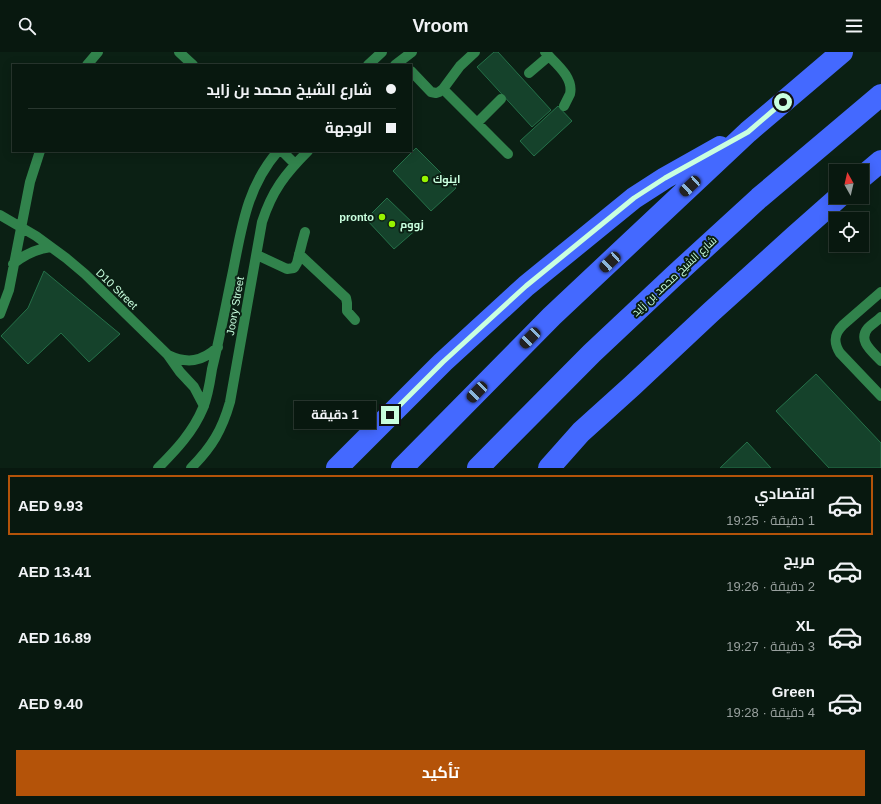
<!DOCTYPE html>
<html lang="ar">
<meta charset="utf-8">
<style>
body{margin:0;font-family:Helvetica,Cairo,sans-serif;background:#112118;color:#f1f3f6;direction:rtl;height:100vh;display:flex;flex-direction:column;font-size:15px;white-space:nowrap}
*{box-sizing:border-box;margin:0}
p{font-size:13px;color:#98a09e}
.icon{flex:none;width:22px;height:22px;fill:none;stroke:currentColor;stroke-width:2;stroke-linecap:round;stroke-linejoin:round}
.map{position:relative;height:416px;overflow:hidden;direction:ltr}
.side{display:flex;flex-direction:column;background:#08180f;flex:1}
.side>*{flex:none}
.hud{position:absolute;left:12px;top:12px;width:400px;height:88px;border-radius:0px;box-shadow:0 2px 10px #0003,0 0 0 1px #29372f;direction:rtl;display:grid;align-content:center;height:88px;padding:0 16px;background:#08180f}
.needle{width:26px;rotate:352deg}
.controls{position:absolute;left:829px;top:112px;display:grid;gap:8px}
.controls a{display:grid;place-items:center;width:40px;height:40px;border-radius:0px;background:#08180f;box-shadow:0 2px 10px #0003,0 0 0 1px #29372f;font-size:20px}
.end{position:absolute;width:18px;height:18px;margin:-9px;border:5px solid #c9ffdf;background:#111;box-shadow:0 0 0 2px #111}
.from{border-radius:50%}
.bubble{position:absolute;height:28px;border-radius:0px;background:#08180f;box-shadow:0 2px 10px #0003,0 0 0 1px #29372f;font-size:13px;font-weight:700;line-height:28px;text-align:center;direction:rtl}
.car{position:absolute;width:12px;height:24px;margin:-12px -6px;border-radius:5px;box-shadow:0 0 3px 1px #0007;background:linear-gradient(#222 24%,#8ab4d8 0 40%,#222 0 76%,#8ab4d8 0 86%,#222 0)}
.hud b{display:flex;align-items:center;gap:14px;height:38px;font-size:15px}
.hud b+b{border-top:1px solid #29372f}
.hud i{width:10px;height:10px;background:#f1f3f6}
ul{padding:7px 0 0;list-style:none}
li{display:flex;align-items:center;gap:12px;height:60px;margin:0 8px 6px;padding:0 8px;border:2px solid transparent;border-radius:0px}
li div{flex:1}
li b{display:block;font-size:15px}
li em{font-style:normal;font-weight:700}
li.on{border-color:#b45309}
li>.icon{width:36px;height:36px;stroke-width:1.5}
.primary-button{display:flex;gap:8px;margin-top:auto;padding:8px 16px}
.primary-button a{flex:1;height:46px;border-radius:0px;background:#b45309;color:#fff;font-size:16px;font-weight:700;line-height:46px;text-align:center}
header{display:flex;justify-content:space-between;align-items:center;height:52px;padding:0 16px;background:#08180f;font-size:18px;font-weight:700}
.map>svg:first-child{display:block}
</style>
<header><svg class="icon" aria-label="menu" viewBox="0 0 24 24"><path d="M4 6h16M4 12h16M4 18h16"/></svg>Vroom<svg class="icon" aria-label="search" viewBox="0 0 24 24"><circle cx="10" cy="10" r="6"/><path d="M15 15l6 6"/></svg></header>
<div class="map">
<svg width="881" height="416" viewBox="0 0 881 416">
<rect width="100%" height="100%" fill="#0b2014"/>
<path fill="#15422b" stroke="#257149" d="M494,0H498L551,58L532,75L477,15Z
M558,54L572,69L534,104L520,89Z
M416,96L456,136L431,159L393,119Z
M387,146L418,176L394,197L366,167Z
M44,219L120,282L89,310L61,281L28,312L1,284L28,256Z
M816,322L881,391V416H829L776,359Z
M747,390L771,416H720Z"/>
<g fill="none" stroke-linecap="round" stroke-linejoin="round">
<path stroke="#31834c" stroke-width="10" d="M179,0L193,13
M545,0C555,11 574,25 570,42C568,46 566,50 564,54
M87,13L98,0
M368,13L382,0
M395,13L412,0
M411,19L431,40L436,41L439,40L443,37L460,14L475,0
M529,21L549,4
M443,37L508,102
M477,71L501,47
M282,99L295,112
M0,163L36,184L66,206L85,222L168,303C187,312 202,310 218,295
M299,202L346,246L347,251V259L355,268
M257,203L287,217L294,216L297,211L302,191L305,180
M13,212C25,202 36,197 51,195
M881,240L843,273C834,282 833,290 840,301L881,344
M0,262L9,238L30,130L40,99
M881,265C877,269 872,272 868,276C857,289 873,300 881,309
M168,303L180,320L194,335L204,354
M158,416C176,398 193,380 203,356C208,344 210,330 212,317C220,285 226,252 233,219C242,174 247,135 278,99
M191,416C212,395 222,378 230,350L262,170C272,139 285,122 308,99"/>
<path stroke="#4469ff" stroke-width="22" d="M862,125L881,109
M337,416L443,310L526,234L634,146L665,126L720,95
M402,416L552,264L748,80L842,0
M478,416L592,301L675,223L759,146L881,43
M549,416L581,380L632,334L711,260L795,184L839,145"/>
</g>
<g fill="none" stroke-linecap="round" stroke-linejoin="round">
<path stroke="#c9ffdf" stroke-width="5" d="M390,363L443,310L526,234L634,146L665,126L748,80L783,50"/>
</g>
<g fill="#97f400" stroke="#0b2014" stroke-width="1.5">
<circle cx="425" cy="127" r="4"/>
<circle cx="382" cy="165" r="4"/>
<circle cx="392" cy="172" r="4"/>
</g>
<g text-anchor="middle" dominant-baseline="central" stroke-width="4" stroke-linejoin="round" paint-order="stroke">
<g font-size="11" font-weight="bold" fill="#c9ffdf" stroke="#0b2014" text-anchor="start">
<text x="433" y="127">اينوك</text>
<text x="374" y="165" text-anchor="end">pronto</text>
<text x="400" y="172">زووم</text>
</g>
<g font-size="11" fill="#c9ffdf" stroke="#0b2014">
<text transform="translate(674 224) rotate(-43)">شارع الشيخ محمد بن زايد</text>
<text transform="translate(117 237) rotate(44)">D10 Street</text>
<text transform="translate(235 254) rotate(-80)">Joory Street</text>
</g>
</g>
</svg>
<div class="controls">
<a><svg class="needle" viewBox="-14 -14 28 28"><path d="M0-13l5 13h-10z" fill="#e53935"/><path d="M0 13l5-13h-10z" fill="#98a09e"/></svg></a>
<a><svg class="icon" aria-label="locate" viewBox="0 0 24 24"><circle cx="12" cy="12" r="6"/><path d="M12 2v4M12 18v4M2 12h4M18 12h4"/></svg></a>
</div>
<i class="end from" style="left:783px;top:50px"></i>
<i class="end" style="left:390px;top:363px"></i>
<div class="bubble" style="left:294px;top:349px;width:82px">1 دقيقة</div>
<i class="car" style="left:690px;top:134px;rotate:227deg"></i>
<i class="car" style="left:610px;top:210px;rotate:227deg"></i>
<i class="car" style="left:530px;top:286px;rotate:225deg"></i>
<i class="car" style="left:477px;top:340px;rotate:224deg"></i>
<div class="hud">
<b><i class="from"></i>شارع الشيخ محمد بن زايد</b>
<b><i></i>الوجهة</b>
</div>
</div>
<section class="side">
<ul>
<li class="on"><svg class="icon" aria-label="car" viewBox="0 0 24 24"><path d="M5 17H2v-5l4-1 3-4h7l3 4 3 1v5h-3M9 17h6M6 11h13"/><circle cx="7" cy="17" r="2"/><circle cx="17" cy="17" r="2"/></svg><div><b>اقتصادي</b><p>1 دقيقة · 19:25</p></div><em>AED 9.93</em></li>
<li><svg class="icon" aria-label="car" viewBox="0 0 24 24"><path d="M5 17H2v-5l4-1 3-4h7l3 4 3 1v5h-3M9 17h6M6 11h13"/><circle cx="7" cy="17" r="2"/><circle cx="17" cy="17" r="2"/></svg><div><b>مريح</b><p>2 دقيقة · 19:26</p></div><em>AED 13.41</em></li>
<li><svg class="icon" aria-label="car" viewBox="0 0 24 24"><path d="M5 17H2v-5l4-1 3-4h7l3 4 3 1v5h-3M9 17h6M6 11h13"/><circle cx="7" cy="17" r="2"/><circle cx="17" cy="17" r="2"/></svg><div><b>XL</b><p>3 دقيقة · 19:27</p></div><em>AED 16.89</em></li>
<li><svg class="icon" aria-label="car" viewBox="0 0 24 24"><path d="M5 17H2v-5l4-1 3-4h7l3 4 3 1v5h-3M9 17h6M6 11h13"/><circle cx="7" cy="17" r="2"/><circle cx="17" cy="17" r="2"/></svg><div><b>Green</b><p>4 دقيقة · 19:28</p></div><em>AED 9.40</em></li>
</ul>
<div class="primary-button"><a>تأكيد</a></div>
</section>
